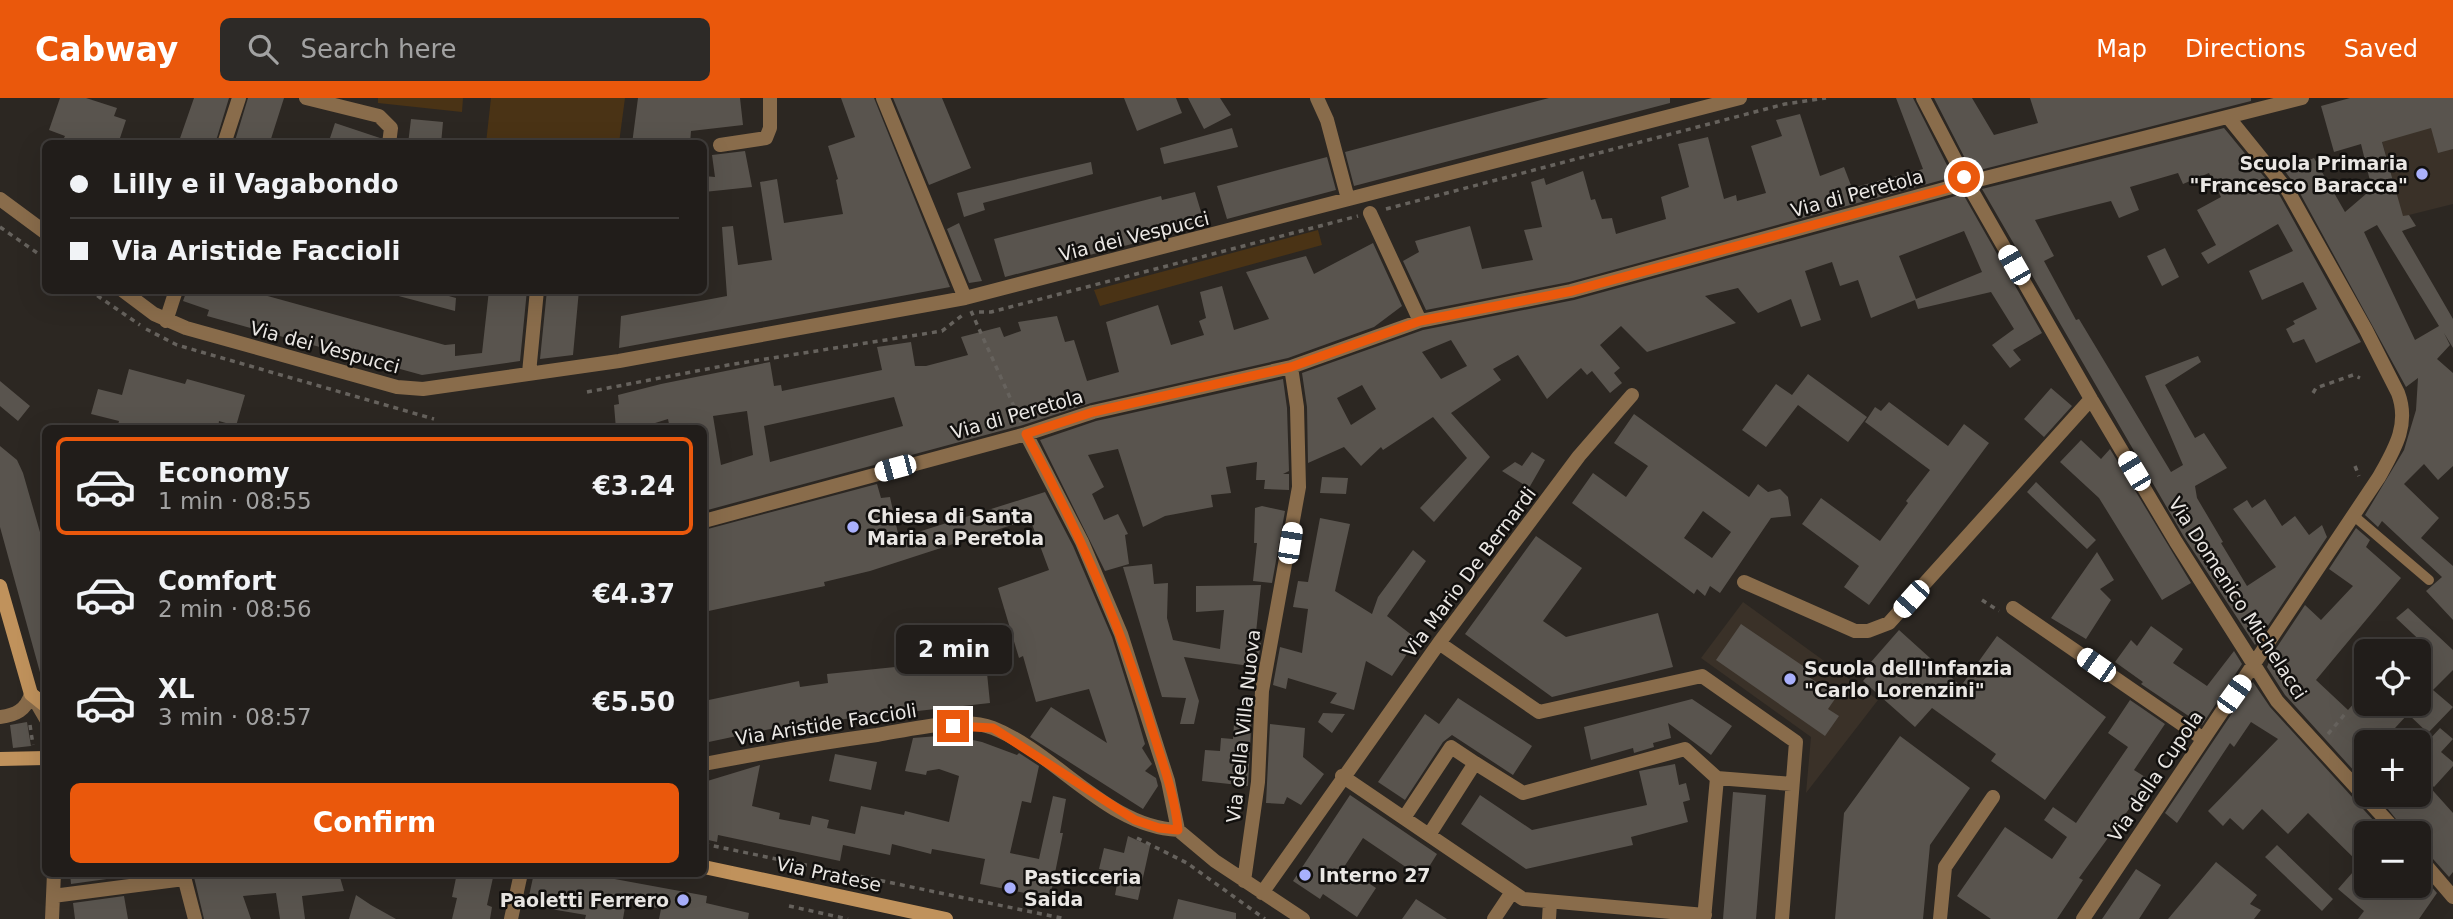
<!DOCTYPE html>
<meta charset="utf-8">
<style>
body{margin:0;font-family:"DejaVu Sans",sans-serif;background:#2d2a27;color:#f1f3f6;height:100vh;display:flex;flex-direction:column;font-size:26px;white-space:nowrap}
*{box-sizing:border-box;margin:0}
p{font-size:23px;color:#a2a2a2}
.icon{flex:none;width:38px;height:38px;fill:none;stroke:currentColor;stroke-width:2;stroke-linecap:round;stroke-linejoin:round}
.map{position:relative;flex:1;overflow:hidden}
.sheet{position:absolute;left:42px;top:327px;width:665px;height:452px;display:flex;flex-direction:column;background:#211d1a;border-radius:10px;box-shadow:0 7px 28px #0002,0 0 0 2px #3e3b39}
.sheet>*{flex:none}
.guide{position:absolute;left:42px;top:42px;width:665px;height:154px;border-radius:10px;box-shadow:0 7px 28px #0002,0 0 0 2px #3e3b39;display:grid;align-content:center;height:154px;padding:0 28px;background:#211d1a}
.controls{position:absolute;left:2354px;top:541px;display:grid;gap:14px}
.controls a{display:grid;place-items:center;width:77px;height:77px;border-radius:10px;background:#211d1a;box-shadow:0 7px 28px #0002,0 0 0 2px #3e3b39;font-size:35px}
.end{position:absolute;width:32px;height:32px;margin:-16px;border:9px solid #ea580c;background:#fff;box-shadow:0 0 0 4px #fff}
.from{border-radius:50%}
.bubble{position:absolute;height:49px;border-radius:10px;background:#211d1a;box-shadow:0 7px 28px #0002,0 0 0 2px #3e3b39;font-size:23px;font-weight:600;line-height:49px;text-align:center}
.car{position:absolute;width:21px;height:42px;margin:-21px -10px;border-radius:9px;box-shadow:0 0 5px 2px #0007;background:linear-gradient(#fff 24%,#345 0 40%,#fff 0 76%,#345 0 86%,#fff 0)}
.guide b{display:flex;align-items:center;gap:24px;height:66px;font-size:26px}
.guide b+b{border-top:2px solid #3e3b39}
.guide i{width:18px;height:18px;background:#f1f3f6}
ul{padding:12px 0 0;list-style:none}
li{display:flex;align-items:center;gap:21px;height:98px;margin:0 14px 10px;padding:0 14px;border:4px solid transparent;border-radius:10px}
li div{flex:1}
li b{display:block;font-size:26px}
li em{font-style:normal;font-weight:600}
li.active{border-color:#ea580c}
li>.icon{width:63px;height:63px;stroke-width:1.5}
.primary-button{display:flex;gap:14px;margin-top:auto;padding:14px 28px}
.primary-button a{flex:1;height:80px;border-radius:10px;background:#ea580c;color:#fff;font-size:28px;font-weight:600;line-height:80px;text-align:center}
header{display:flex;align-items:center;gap:42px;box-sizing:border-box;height:98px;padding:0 35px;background:#ea580c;color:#fff}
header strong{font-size:33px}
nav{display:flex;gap:38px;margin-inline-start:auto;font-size:24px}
.search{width:490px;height:63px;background:#2d2a27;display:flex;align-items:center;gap:18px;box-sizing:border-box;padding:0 24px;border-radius:10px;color:#a2a2a2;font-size:26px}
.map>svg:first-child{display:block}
</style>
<header>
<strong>Cabway</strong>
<div class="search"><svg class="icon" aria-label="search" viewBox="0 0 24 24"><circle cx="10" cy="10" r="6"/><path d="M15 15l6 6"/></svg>Search here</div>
<nav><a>Map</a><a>Directions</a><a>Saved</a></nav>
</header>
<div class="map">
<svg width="2453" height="821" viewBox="0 0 2453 821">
<rect width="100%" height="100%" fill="#2c2722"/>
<path fill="#3a3128" d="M2370,0H2453V106L2377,125L2397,97Z
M1743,504L1878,602L1806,695L1811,639L1701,560Z"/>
<path fill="#4a3315" d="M378,0H463L462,14L378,5Z
M491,0H625L619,45H486Z
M1318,132L1322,147L1100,208L1094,192Z"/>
<path fill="#59544e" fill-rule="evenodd" d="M60,0H86L117,10L114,18L126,22L118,46H61L65,38L49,32Z
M194,0H229L215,46H178Z
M248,0H284L270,44L234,46Z
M638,0H740L743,27L691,33L690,46H632Z
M841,0H874L950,189L619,250L621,218L727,198L722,129L733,128L738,167L772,162L760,84L777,81L784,125L843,116L836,82L838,81L828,48L855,39Z
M893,0H942L971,70L929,87Z
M1124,0H1176L1182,15L1137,33Z
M1188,0H1220L1231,17L1204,31Z
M1549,0H1670V5L1354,88L1345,54Z
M1896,0H1913L1953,79L1569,184L1426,212L1403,163L1419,154L1415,143L1470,128L1482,171L1533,162L1524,132L1542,129L1531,84L1544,80L1546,87L1583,73L1591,102L1595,101L1602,121L1612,120L1616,136L1666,121L1661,99L1689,89L1678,46L1708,39L1724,101L1736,97L1737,103L1766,95L1751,48L1782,38L1776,22L1800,16L1820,78L1844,69L1852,90L1923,71Z
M1934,0H1972L1994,37L2038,25L2030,0H2251V3L1972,74Z
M2350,0H2453V51L2438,55L2431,30L2382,44L2403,118L2409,117L2416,128L2402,133L2453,221V250L2444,235L2450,247L2437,261L2453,275V368L2438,382L2424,366L2404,386L2439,420L2421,440L2453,468V522L2426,493L2442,479L2382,423L2378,429L2365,417L2404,352L2416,312L2418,280L2406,289L2296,88L2284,72L2314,60L2345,114L2366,96L2364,90L2371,87L2361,46L2334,54L2321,8ZM2377,127L2439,228L2415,242L2364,134Z
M411,21L443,24L441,46H408Z
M335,25L380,40L379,46H328Z
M1232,30L1238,49L1164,66L1160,50Z
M2224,30L2280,98L2361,244L2316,265L2304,241L2293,245L2286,231L2295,226L2293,223L2317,211L2303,184L2262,202L2249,173L2293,153L2278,126L2208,166L2201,155L2216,147L2197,112L2221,99L2209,75L2183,86L2178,75L2130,89L2139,112L2119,120L2111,103L2035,122L2054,158L2044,163L2076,222L2079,221L2171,374L2183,367L2145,278L2198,258L2201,264L2165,287L2195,340L2204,335L2227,370L2195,388L2197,400L2223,444L2221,445L2247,488L2276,469L2233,411L2247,402L2252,410L2265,401L2282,428L2295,418L2309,437L2322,427L2327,439L2255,547L2184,439L1982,91Z
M745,53L752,89L704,94V78L715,79L712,57Z
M1327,59L1336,92L1227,121L1217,88Z
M1091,64L1093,76L983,105L985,112L964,119L957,95Z
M1195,94L1205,127L1005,179L994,141L1161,98L1162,102Z
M1963,96L2042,235L2013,252L2021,262L2010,270L1992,247L2014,231L1991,194L1918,211L1915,202L1871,220L1858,182L1840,188L1832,164L1805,173L1821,222L1801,229L1791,201L1758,215L1738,190L1705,198L1736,225L1647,254L1621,228L1600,247L1620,270L1614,275L1622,285L1610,295L1592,273L1587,277L1581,270L1547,301L1518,257L1493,271L1501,282L1451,315L1490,359L1434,424L1420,410L1467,360L1433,319L1383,352L1381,349L1361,368L1344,349L1308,365L1307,309L1302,275L1423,232L1574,202ZM1964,133L1982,174L1916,201L1899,158ZM1451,242L1467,268L1441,281L1422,254ZM1362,287L1376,311L1351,327L1337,300Z
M959,125L982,183L969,185L947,131Z
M1373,145L1402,208L1374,229L1288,260L1091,305L1023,327L704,413V331H670L668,321L636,331H616L614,307L619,306L618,297L661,286L770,264L774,288L781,287L782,293L882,272L877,249L911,244L915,268H926L968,257L961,239L1000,229L1004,239L1021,233L1018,224L1057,218L1065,244L1074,242L1087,283L1119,274L1106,224L1158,207L1171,247L1204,237L1199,223L1206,220L1200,194L1222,188L1234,232L1269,221L1246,174L1306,158L1314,176ZM894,299L903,328L770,364L764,328ZM747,313L753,357L721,367L713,318Z
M2165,150L2179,179L2162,188L2147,158Z
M187,192H246L445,247L455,246V258L482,255L489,192H527L520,263L422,277L207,218L209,212L183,203Z
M391,192H427L456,200L455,213L391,196Z
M547,192H579L573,257L540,261Z
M129,271L185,286L187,281L245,297L236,328L219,323L218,331H117L119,323L91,316L98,291L122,297Z
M1808,276L1867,319L1848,344L1798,307L1766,349L1742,332L1776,286L1792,297Z
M1283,281L1287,310L1289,373L1283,376H1289V392L1264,391L1265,382H1256L1257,364L1226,369L1231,395L1211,397L1213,409L1165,418L1143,429L1118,351L1088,357L1104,389L1092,396L1104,422L1118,416L1128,436L1125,437L1129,466L1105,473L1040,342L1096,323Z
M0,283L30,308L18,323L0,308Z
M2051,290L2072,308L2044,339L2024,321Z
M1889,304L1948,348L1964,326L1989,345L1869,507L1844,489L1859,468L1802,426L1821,400L1880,443L1908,405L1906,403L1930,372L1865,324L1875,309L1881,313Z
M1634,316L1749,399L1758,386L1768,394L1780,391L1788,399L1791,418L1771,420L1720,495L1710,488L1705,498L1697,491L1694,496L1572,405L1593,375L1626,399L1648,368L1614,345ZM1703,413L1731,434L1712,460L1684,440Z
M2081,342L2101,361L2110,351L2191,485L2162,502L2099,400L2060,364Z
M0,348L17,362L23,375L46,455V577L41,578L0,429Z
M1532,354L1545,362L1529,390L1502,373L1515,364L1522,368Z
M1322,379L1348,380L1346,396L1320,395Z
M2036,384L2096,442L2087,451L2027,394Z
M877,386L881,400L890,399L899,440L1045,394L1073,448L1112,539L1136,615L1145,646L1142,650L1152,666L1145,673L1156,680L1158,688L1143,711L1030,639L1051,609L1107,645L1089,591L1036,604L1023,558L1019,560L998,490L1049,472L1030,421L870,473L824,484L825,488L704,514V432Z
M1262,408L1285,413L1272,485L1253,483L1257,445H1254L1255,410Z
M1320,420L1350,426L1335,493L1372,516L1378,499L1413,452L1426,463L1387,518L1417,541L1392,578L1366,563L1354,612L1330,605L1337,595L1288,580L1286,591L1273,587L1280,549L1302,555L1308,511L1293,509L1298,483L1308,484Z
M2356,430L2370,442L2366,449L2401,480L2316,582L2348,612L2366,592V606H2418V562L2429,551L2396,520L2408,510L2453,552V572L2433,592L2453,609L2428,635L2408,616L2382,644H2366V686L2285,597L2267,569L2271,558L2305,507L2321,522L2353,488L2329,471Z
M1536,438L1582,470L1543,523L1566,539L1658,515L1673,569L1552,599L1465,536Z
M2097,454L2114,482L2100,491L2111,502L2086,541L2051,520Z
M1152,466L1154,486L1168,485L1167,520L1173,542L1220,551L1224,512L1196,514V488L1261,487L1255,544L1261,545L1257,569L1184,559L1199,603L1194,626H1180L1186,600L1162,599L1123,469Z
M1741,526L1806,570L1803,575L1837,598L1828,611L1839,618L1825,638L1716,562Z
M2151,528L2183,551L2173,565L2207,588L2234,553L2242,566L2202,627L2141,586L2143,584L2115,564L2131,542L2137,548Z
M1899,532L1961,588L1997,538L2106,619L2045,702L1991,663L1996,656L1932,610L1915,629L1863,583L1876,568L1871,564Z
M973,561V567L986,565L990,605L818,624V621L704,645V603L799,583L800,589L828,585L827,576Z
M2253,584L2270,609L2385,735H2366V788H2418V773L2437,795L2419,821H2358L2364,813L2338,791L2360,766L2308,715L2288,736L2262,711L2243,732L2230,720L2223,728L2208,713L2278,641L2251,624L2234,649L2230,645L2177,725L2165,715Z
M1458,600L1532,648L1513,677L1452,637L1443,644L1405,702L1378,684L1425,616L1439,626Z
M1692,601L1732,628L1711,657L1668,625L1671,640L1653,645L1654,649L1634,655L1633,650L1591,662L1584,629Z
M2130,602L2165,626L2134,672L2150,682L2079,780L2083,782L2057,821H1991L1957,798L2005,729L2052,761L2067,739L2044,722L2053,709L2076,725L2128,649L2108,635Z
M1235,611L1252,612L1248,688L1202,683L1205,652L1220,653L1221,640L1233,641Z
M1323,615L1345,616L1332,635L1318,624Z
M27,624L31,648L13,650L10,627Z
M1270,626L1305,630L1303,659L1324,676L1301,707L1287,699L1284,706L1266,705Z
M2440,630L2453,641L2441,654L2453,664V668L2434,689L2418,674V654Z
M938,638L967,645L968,641L982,644L1017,657L1019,655L1039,668L1031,705L1022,703L1010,755L1039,761L1053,698L1066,701L1060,735H1063L1050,800L980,786L985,761L932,751L931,756L892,746L890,757L843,747L840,763L718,737L717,744L704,741V684L760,667L752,708L780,715L779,721L810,727L812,718L829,722L827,730L855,736L861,708L904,717L905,713L949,724L959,678L939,671L927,673L926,677L905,673L913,640Z
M1900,638L1970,690L1930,747L1923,821H1835L1844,715Z
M835,656L877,664L871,692L829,683Z
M1675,666L1679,687L1686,685L1690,702L1683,704L1688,724L1631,739L1633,747L1526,771L1461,726L1480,697L1532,732L1647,707L1639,673Z
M2418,676L2453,715V774L2449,779L2425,752L2418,748V735H2407L2376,696H2418Z
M1733,694L1766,697L1756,821H1723Z
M1350,697L1437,756L1422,780L1363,740L1344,769L1376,790L1357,819L1323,796L1320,801L1293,783Z
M1128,738L1150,748L1138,802L1115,797L1119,775L1099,771L1104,750L1124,755Z
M2277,747L2333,801L2322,813L2265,759Z
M2216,764L2257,797L2250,806L2261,812L2254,821H2168Z
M2136,771L2161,787L2139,821H2102Z
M70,775H121V779L71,786Z
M193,775H293L294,781L339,776L344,793L302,798L305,821H280L276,795L243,798L251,821H204Z
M457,775H494L487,807L492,809L490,821H452L457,800L452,799Z
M534,775H582L707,798L706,805L749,815L748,821H659L661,811L626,803L623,821H585L586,817L527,807Z
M356,797L371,807L396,821H349Z
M124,798L128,821H75L73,805Z
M1178,801L1236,815V821H1173Z
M1416,801L1447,821H1402Z"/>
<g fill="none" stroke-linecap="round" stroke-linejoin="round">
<path stroke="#66625d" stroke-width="3.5" stroke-dasharray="5 5" stroke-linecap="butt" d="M1386,111L1785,6L1826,0
M0,129L46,161
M89,192L140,227
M971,213L1021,324
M979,214H991L1358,118
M146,231L177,247L434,321
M587,294L728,267L942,233L964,216
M2313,295L2316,290L2353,277L2360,280
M2355,368L2359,378
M1982,502L1999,513
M30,627L33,647
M2328,636L2345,616
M1137,740L1187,765L1265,821
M704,746L1066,821
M789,808L848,821"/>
<path stroke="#896c4b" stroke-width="10" d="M2354,418L2429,482"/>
<path stroke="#896c4b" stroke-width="14" d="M306,0L379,18L391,30L389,46
M883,0L965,200
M1317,0L1327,22L1348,101
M1923,0L1969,88L2091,301L2176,444L2277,603L2398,735
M224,46L239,0
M720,47L766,40L770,30V0
M0,101L46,135
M1370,115L1420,223
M122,192L154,216L186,230L397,289L423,291L619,263L965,200L1740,0
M166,223L176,192
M529,275L537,192
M1026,336L1082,444L1121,536L1168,683L1178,732L1215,763L1303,821
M704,423L1026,336L1093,314L1291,269L1420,223L1571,193L1970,84L2302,0
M1744,484L1855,533H1868L1889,525L2091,301
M2013,510L2202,640
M1439,545L1539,614L1702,578L1796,644L1782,821
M32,597L46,621
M0,619C16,617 26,612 31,596
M1475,665L1523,695L1685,651L1717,680L1792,686
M704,666C761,655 819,645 877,637C908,632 963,618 993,630C1056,655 1107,729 1178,732
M1342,678L1523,801L1705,817
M1404,720L1451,649L1475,665L1429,737
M2418,758L2453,799
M183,775L195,821
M1244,783L1258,684L1262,593L1299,389L1297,309L1291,269
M1262,795L1439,545L1579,358L1632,297
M53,798L184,781
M52,821L54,775
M511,821L521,775
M1494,821L1512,794
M1549,821L1550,804
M1704,821L1717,680
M1940,821L1945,769L1993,699
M2083,821L2379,379C2394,352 2410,327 2398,295L2366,232L2288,93L2228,19"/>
<path stroke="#c0925c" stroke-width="14" d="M0,488L31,596L46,608
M0,661L46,660
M704,769L946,821"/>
</g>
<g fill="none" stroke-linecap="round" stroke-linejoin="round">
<path stroke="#ea580c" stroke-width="9" d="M953,628L993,630L1135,722L1159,730L1178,732C1175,698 1163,666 1153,634C1122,529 1078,431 1026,336L1093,314L1291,269L1420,223L1572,193L1967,85L1964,79"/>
</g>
<g fill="#a9b0fc" stroke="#12100e" stroke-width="2.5">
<circle cx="2422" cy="76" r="7"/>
<circle cx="853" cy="429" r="7"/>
<circle cx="1790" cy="581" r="7"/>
<circle cx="1305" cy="777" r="7"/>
<circle cx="1010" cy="790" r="7"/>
<circle cx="683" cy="802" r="7"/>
</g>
<g text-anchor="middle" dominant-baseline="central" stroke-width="5" stroke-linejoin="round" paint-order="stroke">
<g font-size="19" font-weight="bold" fill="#eae7e4" stroke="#12100e" text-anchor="start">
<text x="2408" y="65" text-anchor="end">Scuola Primaria<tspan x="2408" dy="22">"Francesco Baracca"</tspan></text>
<text x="867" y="418">Chiesa di Santa<tspan x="867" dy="22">Maria a Peretola</tspan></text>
<text x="1804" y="570">Scuola dell'Infanzia<tspan x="1804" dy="22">"Carlo Lorenzini"</tspan></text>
<text x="1319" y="777">Interno 27</text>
<text x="1024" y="779">Pasticceria<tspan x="1024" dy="22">Saida</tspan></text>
<text x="669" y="802" text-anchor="end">Paoletti Ferrero</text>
</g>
<g font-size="19" fill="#eae7e4" stroke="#12100e">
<text transform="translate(1857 95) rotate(-15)">Via di Peretola</text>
<text transform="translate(1134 138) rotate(-14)">Via dei Vespucci</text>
<text transform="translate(325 249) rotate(15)">Via dei Vespucci</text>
<text transform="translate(1017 316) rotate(-16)">Via di Peretola</text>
<text transform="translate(1469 474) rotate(-53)">Via Mario De Bernardi</text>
<text transform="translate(2238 500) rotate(57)">Via Domenico Michelacci</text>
<text transform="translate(826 626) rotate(-9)">Via Aristide Faccioli</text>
<text transform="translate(1243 628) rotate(-84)">Via della Villa Nuova</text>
<text transform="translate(2155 678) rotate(-56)">Via della Cupola</text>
<text transform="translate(829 776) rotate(12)">Via Pratese</text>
</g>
</g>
</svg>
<div class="controls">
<a><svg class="icon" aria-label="locate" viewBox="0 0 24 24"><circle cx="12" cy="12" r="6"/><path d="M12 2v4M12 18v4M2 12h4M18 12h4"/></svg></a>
<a>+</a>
<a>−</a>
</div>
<i class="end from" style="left:1964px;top:79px"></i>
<i class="end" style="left:953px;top:628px"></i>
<div class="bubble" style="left:896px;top:527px;width:116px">2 min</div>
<i class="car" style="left:2014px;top:167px;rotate:330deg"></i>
<i class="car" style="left:895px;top:370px;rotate:255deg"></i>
<i class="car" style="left:2134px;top:373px;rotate:329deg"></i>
<i class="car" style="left:1290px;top:445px;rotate:9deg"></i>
<i class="car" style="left:1911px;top:501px;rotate:222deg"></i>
<i class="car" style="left:2096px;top:567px;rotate:305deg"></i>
<i class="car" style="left:2234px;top:596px;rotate:36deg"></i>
<div class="guide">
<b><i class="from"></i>Lilly e il Vagabondo</b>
<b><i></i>Via Aristide Faccioli</b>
</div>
<section class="sheet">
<ul>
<li class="active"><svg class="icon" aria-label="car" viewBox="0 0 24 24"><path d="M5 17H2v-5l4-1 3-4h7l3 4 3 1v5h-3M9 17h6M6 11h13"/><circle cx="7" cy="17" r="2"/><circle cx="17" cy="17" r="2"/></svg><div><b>Economy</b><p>1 min · 08:55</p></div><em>€3.24</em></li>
<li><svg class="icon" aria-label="car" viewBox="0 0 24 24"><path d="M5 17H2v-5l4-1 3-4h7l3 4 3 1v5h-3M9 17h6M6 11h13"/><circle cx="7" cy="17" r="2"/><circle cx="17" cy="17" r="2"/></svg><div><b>Comfort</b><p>2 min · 08:56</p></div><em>€4.37</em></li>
<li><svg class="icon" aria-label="car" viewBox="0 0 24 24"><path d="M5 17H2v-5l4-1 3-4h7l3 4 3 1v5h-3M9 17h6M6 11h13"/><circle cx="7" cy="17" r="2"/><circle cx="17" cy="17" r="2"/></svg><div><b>XL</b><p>3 min · 08:57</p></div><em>€5.50</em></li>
</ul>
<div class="primary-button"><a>Confirm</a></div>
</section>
</div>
